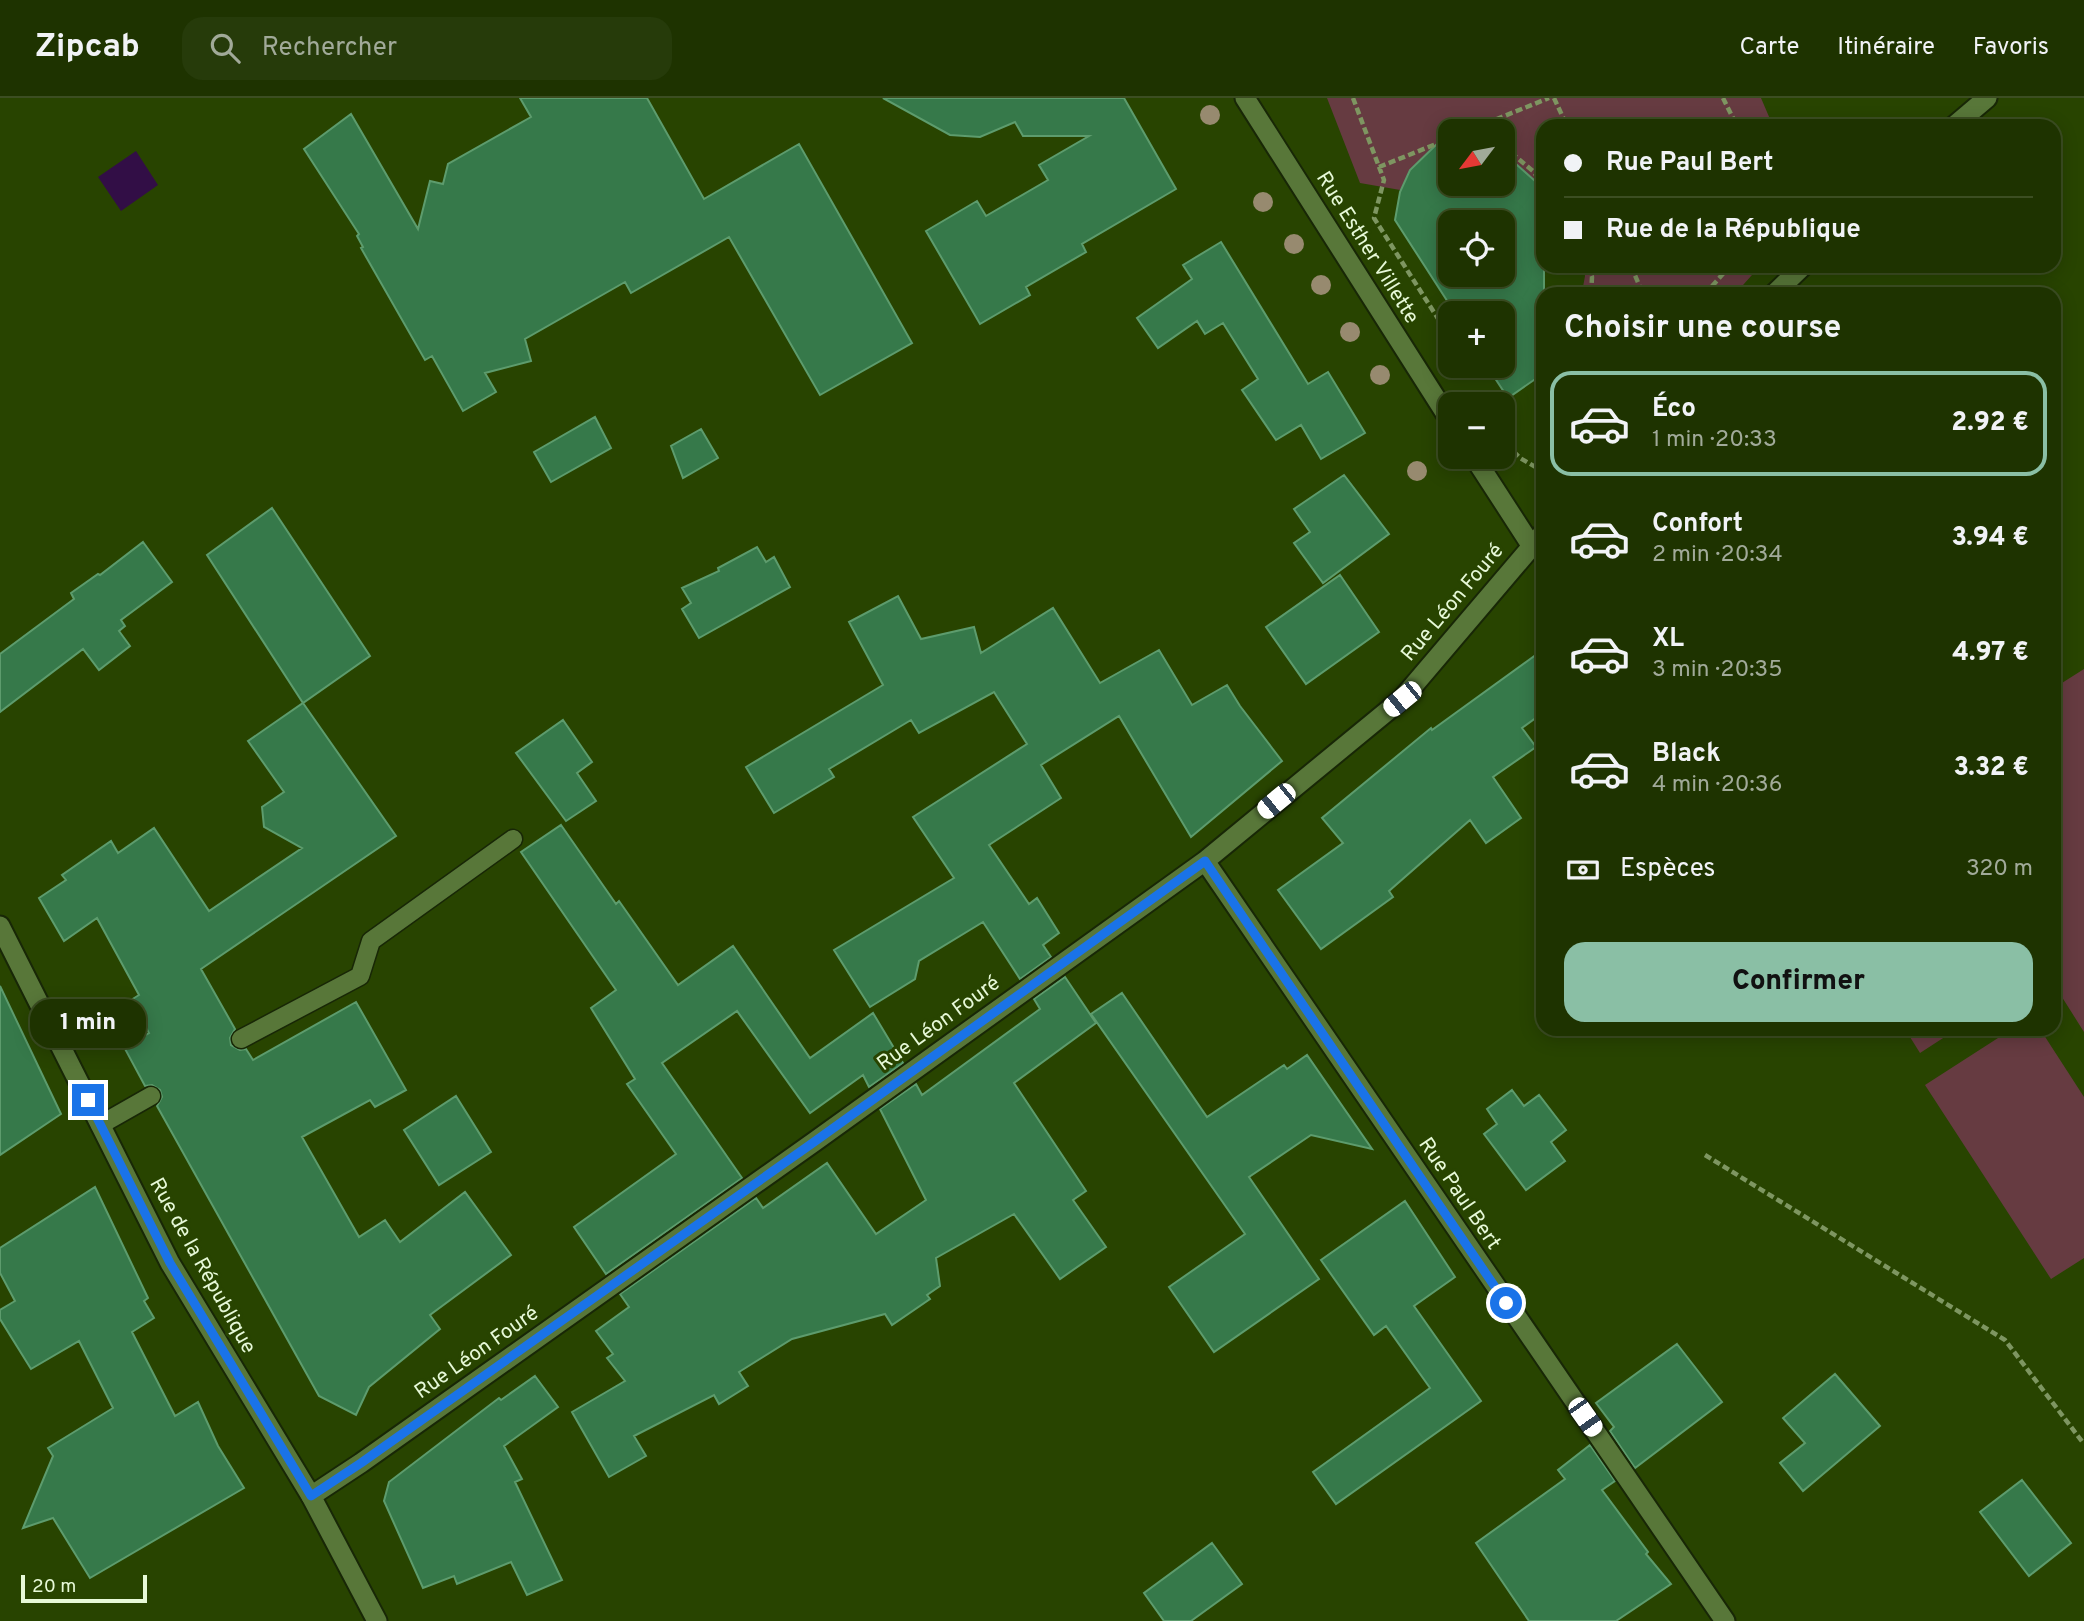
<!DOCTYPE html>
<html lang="fr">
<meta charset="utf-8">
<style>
body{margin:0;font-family:Overpass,sans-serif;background:#263b0a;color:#f1f3f6;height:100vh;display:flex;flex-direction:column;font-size:26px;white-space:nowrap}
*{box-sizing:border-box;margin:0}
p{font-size:23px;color:#a1aa99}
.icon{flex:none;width:38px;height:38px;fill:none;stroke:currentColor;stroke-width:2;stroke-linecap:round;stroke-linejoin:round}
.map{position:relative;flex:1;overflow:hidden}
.details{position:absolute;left:1536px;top:189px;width:525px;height:749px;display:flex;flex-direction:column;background:#1e3300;border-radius:21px;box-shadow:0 4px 18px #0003,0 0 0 2px #3c4e22}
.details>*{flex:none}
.banner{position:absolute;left:1536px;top:21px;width:525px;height:154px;border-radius:21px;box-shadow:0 4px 18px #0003,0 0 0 2px #3c4e22;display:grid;align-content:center;height:154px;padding:0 28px;background:#1e3300}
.needle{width:46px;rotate:238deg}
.fabs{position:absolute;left:1438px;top:21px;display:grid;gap:14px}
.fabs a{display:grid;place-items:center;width:77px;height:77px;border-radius:14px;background:#1e3300;box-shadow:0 4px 18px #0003,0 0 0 2px #3c4e22;font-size:35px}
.scale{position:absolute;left:21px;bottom:18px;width:126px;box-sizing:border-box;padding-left:7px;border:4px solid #e7f9d8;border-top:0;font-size:19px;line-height:24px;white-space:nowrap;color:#e7f9d8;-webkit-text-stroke:5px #284400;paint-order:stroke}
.end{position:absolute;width:32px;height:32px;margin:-16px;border:9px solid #1a73e8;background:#fff;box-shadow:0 0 0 4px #fff}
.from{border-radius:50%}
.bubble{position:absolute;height:49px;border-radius:21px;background:#1e3300;box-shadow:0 4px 18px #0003,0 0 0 2px #3c4e22;font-size:23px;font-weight:800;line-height:49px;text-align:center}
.car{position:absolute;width:21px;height:42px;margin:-21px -10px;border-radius:9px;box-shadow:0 0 5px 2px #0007;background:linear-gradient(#fff 24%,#345 0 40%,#fff 0 76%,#345 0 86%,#fff 0)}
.banner b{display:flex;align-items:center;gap:24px;height:66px;font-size:26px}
.banner b+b{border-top:2px solid #3c4e22}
.banner i{width:18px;height:18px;background:#f1f3f6}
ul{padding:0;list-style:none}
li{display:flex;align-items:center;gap:21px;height:105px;margin:0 14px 10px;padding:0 14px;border:4px solid transparent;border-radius:21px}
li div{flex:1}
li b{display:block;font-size:26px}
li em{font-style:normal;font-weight:800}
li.active{border-color:#8abfa5}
li>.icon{width:63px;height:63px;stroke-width:1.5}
h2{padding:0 28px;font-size:32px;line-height:84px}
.pay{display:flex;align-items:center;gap:18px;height:77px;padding:0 28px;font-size:26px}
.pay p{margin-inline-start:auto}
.action{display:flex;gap:14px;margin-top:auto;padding:14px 28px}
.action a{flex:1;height:80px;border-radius:21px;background:#8abfa5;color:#111;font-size:28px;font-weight:800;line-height:80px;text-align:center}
header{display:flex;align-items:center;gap:42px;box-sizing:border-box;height:98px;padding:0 35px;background:#1e3300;border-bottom:2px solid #3c4e22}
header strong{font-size:33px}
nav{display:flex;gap:38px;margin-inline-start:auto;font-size:24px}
.search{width:490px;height:63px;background:#263b0a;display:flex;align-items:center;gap:18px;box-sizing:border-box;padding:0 24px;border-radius:21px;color:#a1aa99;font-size:26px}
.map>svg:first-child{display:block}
</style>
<header>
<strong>Zipcab</strong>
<div class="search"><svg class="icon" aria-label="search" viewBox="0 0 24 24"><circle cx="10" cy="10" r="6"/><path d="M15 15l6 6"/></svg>Rechercher</div>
<nav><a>Carte</a><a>Itinéraire</a><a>Favoris</a></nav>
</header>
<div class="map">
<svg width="2084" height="1523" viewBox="0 0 2084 1523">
<rect width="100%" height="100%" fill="#284400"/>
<path fill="#663b41" d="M1327,0H1761L1773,28H1544V111L1516,67L1513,71L1503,64V33H1451V43L1418,64L1406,93L1360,85Z
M1583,168H1760L1735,196H1573L1583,189L1585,178Z
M2084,571V934L2055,888L2054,590Z
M1905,931H1957L1920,955Z
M2012,931H2040L2084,999V1160L2051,1181L1925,987Z"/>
<path fill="#320e46" d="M136,53L158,87L121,113L98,79Z"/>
<path fill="#36794a" stroke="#5d9c6d" stroke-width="2" fill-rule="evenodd" d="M520,0H647L704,101L799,46L912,245L820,297L729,139L631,195L625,184L525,241L531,263L485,275L496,294L463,313L432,258L425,262L361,150L363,149L357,138L359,136L304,51L351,16L418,131L430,83L443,86L448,66L531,19Z
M883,0H1124L1176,91L1082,146L1086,154L1026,189L1030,197L980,226L926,133L977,103L986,118L1048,82L1039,67L1089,38H1023L1015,24L980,39L950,37Z
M1451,43V86H1503V64L1513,71L1516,66L1544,91V275L1508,300L1487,268H1503V215H1455L1395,122L1400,94L1410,72L1438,45ZM1451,124H1503V177H1451Z
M1221,144L1308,286L1328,274L1365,335L1321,361L1301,327L1276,342L1242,292L1258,281L1223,225L1205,236L1197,223L1158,250L1137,220L1192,181L1183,167Z
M595,319L611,350L551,384L534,354Z
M701,331L718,360L683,380L671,348Z
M1344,377L1389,436L1323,485L1294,445L1310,434L1294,411Z
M272,410L370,558L303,605L207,457Z
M143,444L172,484L121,522L125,528L119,533L130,548L99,572L83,551L0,614V556L74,501L71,495L98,476L100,477Z
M757,449L766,464L774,459L790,489L699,540L682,511L691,505L682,490L719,473L718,470Z
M1340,477L1379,534L1306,586L1266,529Z
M898,498L921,541L974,529L981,555L1053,510L1100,585L1159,552L1192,607L1227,587L1240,608L1282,663L1191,739L1119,618L1041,667L1061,700L989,747L1029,806L1037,800L1059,835L1043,847L1051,859L1020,881L983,824L919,863L915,881L870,909L834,852L954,780L913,719L1027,646L994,594L919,635L911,622L829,671L834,679L774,715L746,669L883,587L849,524Z
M1544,551V614L1522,630L1536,649L1493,679L1521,720L1486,745L1470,722L1389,793L1393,799L1321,851L1278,792L1343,745L1322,720L1431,630L1432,632Z
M303,605L396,738L201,871L235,931L230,940L231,947L240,952L246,951L253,962L356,904L406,992L375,1009L370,1002L302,1039L359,1139L385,1122L400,1144L465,1094L511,1157L430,1217L440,1231L369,1289L356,1317L319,1298L157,1008L162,999L160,992L152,987L145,988L124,949L149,935L131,902L139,897L97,820L64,843L39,800L66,782L62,777L111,743L118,755L154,730L209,813L302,750L264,729L262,709L284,694L248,643Z
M563,622L592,664L577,675L596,703L566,723L516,655Z
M561,727L616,806L619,803L678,887L733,848L810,960L873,915L903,965L869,989L863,977L810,1015L737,913L662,965L742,1080L606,1176L574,1129L676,1056L627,986L635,981L591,910L616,892L521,754Z
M1065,879L1096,925L1014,985L1086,1093L1073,1102L1106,1149L1060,1181L1014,1116L936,1160L940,1188L927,1197L930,1201L892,1227L885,1216L792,1241L739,1274L748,1288L719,1306L714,1297L634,1338L646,1358L609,1379L572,1314L625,1283L607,1260L613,1256L596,1233L629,1209L620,1196L756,1100L763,1110L827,1065L876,1136L926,1102L880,1011L916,986L922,997L1040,911L1034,901Z
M0,888L61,1016L0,1057Z
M1122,895L1207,1019L1284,967L1287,971L1307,957L1372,1051L1311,1037L1249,1079L1319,1181L1214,1254L1169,1189L1245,1136L1091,916Z
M1512,992L1524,1008L1539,997L1566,1032L1551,1044L1565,1063L1526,1092L1484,1036L1497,1026L1487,1011Z
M456,998L491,1054L439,1087L404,1032Z
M95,1089L148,1200L144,1203L154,1220L132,1234L175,1318L198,1304L218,1348L244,1390L90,1480L53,1420L23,1430L53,1358L48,1350L113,1310L79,1243L31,1271L0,1221V1212L15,1203L0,1175V1150Z
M1405,1103L1455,1179L1414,1208L1481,1303L1336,1406L1313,1374L1430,1290L1386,1228L1374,1237L1321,1162Z
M1677,1246L1722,1304L1635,1370L1610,1333L1614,1329L1596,1305Z
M1835,1276L1880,1328L1803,1393L1780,1365L1805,1345L1783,1320Z
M535,1278L558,1309L504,1348L522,1381L515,1384L562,1482L527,1497L511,1464L457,1486L454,1478L423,1490L384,1403L389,1384L499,1300L501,1302Z
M1590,1347L1615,1383L1602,1392L1648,1454L1646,1456L1671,1486L1616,1523H1529L1476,1445L1565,1381L1558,1372Z
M2022,1382L2071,1445L2029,1478L1980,1414Z
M1212,1445L1242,1486L1191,1523H1164L1144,1495Z"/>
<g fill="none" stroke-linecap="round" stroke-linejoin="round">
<g stroke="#182706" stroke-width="21">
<path id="service" d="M241,941L360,878L371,843L513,741
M100,1027L151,998"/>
</g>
<g stroke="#182706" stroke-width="23">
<path id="minor" d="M1245,0L1451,324
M1954,28L1987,0
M1774,196L1803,168
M1474,359L1531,447
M1205,763L1725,1523
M311,1398L361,1365L814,1044L1205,763L1402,601L1544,434"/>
</g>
<g stroke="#182706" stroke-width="23">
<path id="tertiary" d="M0,828L170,1165L311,1398L377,1523"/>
</g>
<path stroke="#7e9661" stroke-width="4.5" stroke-dasharray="7 3.5" stroke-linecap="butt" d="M1353,0L1384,82L1374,120L1451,241
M1554,0L1567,28
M1723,0L1737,28
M1492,23L1497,33
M1467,33L1549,0
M1503,48L1533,73L1544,88
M1379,69L1451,40
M1588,168L1592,179L1591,196
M1631,168L1643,196
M1705,196L1730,168
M1506,346L1520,360L1544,374
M1705,1057L2005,1242L2084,1346"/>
<use href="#service" stroke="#587739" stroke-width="18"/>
<use href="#minor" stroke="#587739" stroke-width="19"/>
<use href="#tertiary" stroke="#587739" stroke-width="19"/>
</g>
<g fill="#978a6f">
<circle cx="1210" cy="17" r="10"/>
<circle cx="1263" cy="104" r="10"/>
<circle cx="1294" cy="146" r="10"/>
<circle cx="1321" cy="187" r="10"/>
<circle cx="1350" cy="234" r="10"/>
<circle cx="1380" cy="277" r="10"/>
<circle cx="1417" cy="373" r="10"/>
</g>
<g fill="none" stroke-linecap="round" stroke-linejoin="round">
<path stroke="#1a73e8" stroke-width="9" d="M88,1002L170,1165L311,1398L361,1365L814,1044L1205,763L1506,1205"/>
</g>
<g text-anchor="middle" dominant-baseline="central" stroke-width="6" stroke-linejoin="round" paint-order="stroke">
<g font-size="21" fill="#e7f9d8" stroke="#284400">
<text transform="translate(1367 150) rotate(58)">Rue Esther Villette</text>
<text transform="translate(1453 505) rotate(-50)">Rue Léon Fouré</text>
<text transform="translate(939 926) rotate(-36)">Rue Léon Fouré</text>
<text transform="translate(1459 1096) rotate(56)">Rue Paul Bert</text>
<text transform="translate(202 1168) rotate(61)">Rue de la République</text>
<text transform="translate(477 1255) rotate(-35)">Rue Léon Fouré</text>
</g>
</g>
</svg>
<div class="fabs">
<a><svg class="needle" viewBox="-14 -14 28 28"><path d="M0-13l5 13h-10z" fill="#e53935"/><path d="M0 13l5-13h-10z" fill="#a1aa99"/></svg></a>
<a><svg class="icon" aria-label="locate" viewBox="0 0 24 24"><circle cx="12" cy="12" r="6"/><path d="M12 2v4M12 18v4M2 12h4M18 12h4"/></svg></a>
<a>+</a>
<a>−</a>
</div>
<div class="scale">20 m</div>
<i class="end from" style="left:1506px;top:1205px"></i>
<i class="end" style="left:88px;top:1002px"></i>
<div class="bubble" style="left:30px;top:901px;width:116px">1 min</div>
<i class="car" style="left:1402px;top:601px;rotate:231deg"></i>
<i class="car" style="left:1276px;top:703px;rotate:231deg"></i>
<i class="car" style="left:1585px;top:1319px;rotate:145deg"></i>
<div class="banner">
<b><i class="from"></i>Rue Paul Bert</b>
<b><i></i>Rue de la République</b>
</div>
<section class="details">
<h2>Choisir une course</h2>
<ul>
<li class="active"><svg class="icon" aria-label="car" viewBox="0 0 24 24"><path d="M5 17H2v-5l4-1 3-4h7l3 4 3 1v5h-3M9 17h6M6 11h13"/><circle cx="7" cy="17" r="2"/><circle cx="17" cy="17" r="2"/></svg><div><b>Éco</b><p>1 min · 20:33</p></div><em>2.92 €</em></li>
<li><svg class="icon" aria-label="car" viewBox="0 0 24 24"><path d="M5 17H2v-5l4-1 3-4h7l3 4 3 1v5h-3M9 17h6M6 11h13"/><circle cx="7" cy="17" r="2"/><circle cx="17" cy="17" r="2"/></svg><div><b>Confort</b><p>2 min · 20:34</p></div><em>3.94 €</em></li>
<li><svg class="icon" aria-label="car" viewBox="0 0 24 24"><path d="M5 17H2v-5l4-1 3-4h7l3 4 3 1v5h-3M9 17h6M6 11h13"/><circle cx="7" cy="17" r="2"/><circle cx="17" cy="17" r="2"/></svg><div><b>XL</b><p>3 min · 20:35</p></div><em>4.97 €</em></li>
<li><svg class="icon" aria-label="car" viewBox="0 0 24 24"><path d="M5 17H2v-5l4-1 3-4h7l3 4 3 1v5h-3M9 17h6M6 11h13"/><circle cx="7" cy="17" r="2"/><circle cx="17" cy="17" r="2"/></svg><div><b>Black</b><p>4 min · 20:36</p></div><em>3.32 €</em></li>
</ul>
<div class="pay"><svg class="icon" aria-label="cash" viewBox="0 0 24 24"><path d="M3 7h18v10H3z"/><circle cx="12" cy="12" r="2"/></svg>Espèces<p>320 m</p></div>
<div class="action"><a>Confirmer</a></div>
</section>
</div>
